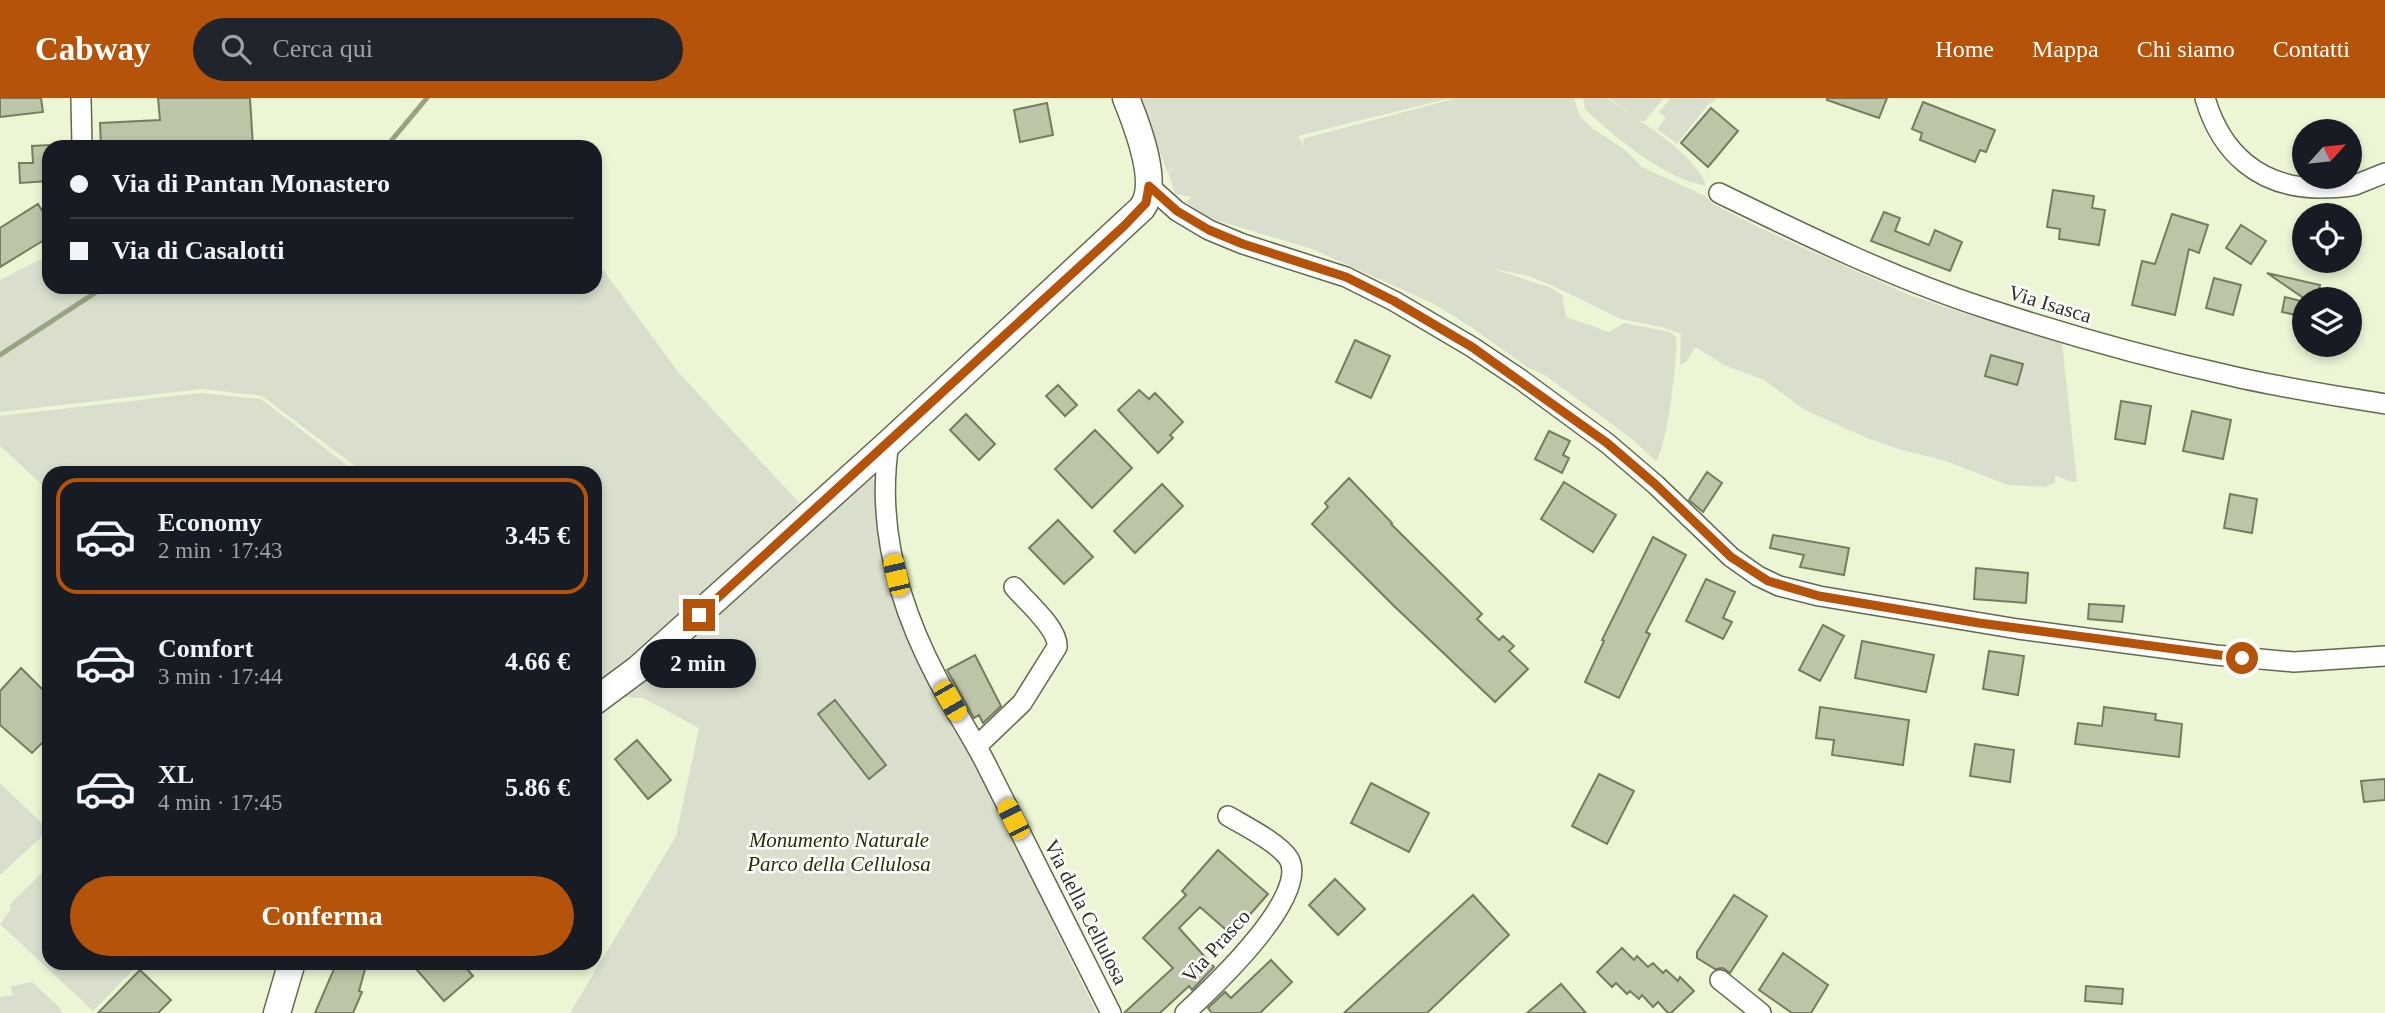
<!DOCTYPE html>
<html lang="it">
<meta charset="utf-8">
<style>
body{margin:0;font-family:"Times New Roman",serif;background:#20242c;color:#f1f3f6;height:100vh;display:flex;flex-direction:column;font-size:26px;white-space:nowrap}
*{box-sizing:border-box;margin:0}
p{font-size:23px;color:#9ea1a6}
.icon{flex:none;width:38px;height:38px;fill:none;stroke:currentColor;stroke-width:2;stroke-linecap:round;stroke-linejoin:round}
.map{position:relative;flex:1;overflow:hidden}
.panel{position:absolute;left:42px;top:368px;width:560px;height:504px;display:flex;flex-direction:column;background:#171b24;border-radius:21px;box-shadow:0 4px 10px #0003}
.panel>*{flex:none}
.banner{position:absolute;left:42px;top:42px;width:560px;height:154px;border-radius:21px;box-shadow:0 4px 10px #0003;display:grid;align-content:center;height:154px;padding:0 28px;background:#171b24}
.needle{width:46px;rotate:63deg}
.tools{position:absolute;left:2292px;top:21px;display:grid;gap:14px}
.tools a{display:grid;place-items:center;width:70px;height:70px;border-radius:50%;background:#171b24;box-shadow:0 4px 10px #0003;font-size:35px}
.end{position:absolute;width:32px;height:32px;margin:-16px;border:9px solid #b45309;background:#fff;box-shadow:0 0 0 4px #fff}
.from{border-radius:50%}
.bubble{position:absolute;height:49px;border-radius:24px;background:#171b24;box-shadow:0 4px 10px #0003;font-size:23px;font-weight:700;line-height:49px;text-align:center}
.car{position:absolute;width:21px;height:42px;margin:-21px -10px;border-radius:9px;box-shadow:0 0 5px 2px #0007;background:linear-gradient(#f5c518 24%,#345 0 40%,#f5c518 0 76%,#345 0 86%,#f5c518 0)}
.banner b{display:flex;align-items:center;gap:24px;height:66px;font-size:26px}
.banner b+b{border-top:2px solid #363941}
.banner i{width:18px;height:18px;background:#f1f3f6}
ul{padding:12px 0 0;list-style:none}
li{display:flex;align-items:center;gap:21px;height:116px;margin:0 14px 10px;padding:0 14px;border:4px solid transparent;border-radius:21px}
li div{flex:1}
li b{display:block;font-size:26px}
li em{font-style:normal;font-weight:700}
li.selected{border-color:#b45309}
li>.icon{width:63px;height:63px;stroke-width:1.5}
.button{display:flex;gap:14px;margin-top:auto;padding:14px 28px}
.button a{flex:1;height:80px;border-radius:42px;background:#b45309;color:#fff;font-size:28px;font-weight:700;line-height:80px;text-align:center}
header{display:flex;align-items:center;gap:42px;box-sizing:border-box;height:98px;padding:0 35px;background:#b45309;color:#fff}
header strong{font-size:33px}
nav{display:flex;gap:38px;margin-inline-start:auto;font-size:24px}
.search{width:490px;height:63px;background:#20242c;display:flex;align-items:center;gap:18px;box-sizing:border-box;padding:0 24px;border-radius:38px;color:#9ea1a6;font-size:26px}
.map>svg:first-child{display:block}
</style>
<header>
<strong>Cabway</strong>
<div class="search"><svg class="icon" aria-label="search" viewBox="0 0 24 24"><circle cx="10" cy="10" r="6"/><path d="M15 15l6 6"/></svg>Cerca qui</div>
<nav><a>Home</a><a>Mappa</a><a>Chi siamo</a><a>Contatti</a></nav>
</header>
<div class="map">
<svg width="2385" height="915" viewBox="0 0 2385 915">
<rect width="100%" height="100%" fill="#ecf6d5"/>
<path fill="#d9dfcc" d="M1140,0H1451L1297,38L1301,42L1303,52V42L1306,40L1457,0H1574L1580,18L1593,31L1624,51L1642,69L1705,98L1713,106L1762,131L1912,198L1981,221L2062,245L2077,384L2069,383L2055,377V385L2044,389L2008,387L1943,362L1899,351L1867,340L1805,312L1764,282L1724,267L1695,249L1686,264L1680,267L1681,236L1662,229L1621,221L1553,188L1526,177L1493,171L1549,189L1562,197L1566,219L1609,234L1624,225L1670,234L1676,239C1678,259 1667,350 1656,363L1627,337L1546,278L1527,269L1471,229L1432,205L1312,151L1206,119L1194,112L1186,103L1192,99L1175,96L1168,74L1175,70L1167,73Z
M1583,0H1608L1631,18L1610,0H1664L1645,23H1639C1658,33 1702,67 1706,88C1667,82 1614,39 1585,11Z
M1671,0H1716L1712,6L1710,4L1677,46L1657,31L1666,20L1659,14Z
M49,157V189H595V161L679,275L815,422L867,376L878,385L880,428C950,592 1016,757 1097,915H570L676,738L699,630L643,600L595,598V374H363L262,298L202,291L0,314V182Z
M201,295L261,301L356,374H49V393L0,348V318Z
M0,685L49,732L0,777Z
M49,768V864L140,865L93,913L0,826L11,811L9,807Z
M32,884L60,910L62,915H0V899L13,897L11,888Z"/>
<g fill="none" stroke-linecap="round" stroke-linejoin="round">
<path stroke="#99a285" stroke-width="5" d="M386,49L427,0
M0,257L104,189"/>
</g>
<path fill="#bcc5a7" stroke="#757d60" stroke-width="2" d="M0,0H41L43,14L0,19Z
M158,0H250L253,49H101L100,25L160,22Z
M1827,0H1887L1879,20L1827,2Z
M1923,4L1995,32L1986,54L1980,52L1975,64L1920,42L1922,35L1912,31Z
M1047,5L1053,37L1020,44L1014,12Z
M1711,10L1738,33L1708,69L1681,45Z
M49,47V83L20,85L19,65H33L32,48Z
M2053,92L2094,98L2092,110L2105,112L2099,147L2059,141L2060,131L2047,129Z
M38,106L49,124V139L0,169V130Z
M1884,114L1900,120L1895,133L1929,147L1935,132L1962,144L1950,173L1871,143Z
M2172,116L2208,127L2199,155L2189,151L2175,217L2132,207L2142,163L2155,166Z
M2241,127L2266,143L2251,166L2226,150Z
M2267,175L2320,187L2317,201H2305Z
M2214,180L2241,187L2233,217L2206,210Z
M2285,199L2305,204V219L2282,214Z
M1355,242L1390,258L1371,300L1336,284Z
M1991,257L2023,266L2017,287L1985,278Z
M1058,287L1077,307L1065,318L1046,298Z
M1139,292L1149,301L1155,295L1183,324L1170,337L1173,340L1158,355L1118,312Z
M2121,303L2151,308L2145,346L2115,341Z
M2192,313L2231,322L2223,361L2183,353Z
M966,316L995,346L979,362L950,332Z
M1095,332L1132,370L1092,410L1055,371Z
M1549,333L1570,343L1563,357L1569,360L1562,375L1535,361Z
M1707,374L1722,385L1703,414L1689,402Z
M1349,380L1392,425L1391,426L1482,516L1477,521L1499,542L1503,538L1514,548L1509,553L1528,571L1495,604L1393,507L1312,426L1328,409L1325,405Z
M1564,384L1616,417L1593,454L1541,421Z
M1162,386L1183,408L1135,455L1114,433Z
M2230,396L2257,401L2252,435L2224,430Z
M1058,422L1093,459L1064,486L1029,450Z
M1773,437L1849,450L1844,477L1800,469L1804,457L1770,450Z
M1653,439L1686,457L1646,534L1650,536L1619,600L1585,584L1604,543L1602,542Z
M1976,470L2028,475L2026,505L1974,501Z
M1706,481L1735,494L1723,520L1732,524L1723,541L1686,523Z
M2089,506L2124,508L2122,524L2088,521Z
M1823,527L1844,538L1820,583L1799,572Z
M1862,543L1934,557L1926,594L1855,580Z
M1989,553L2024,558L2018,597L1983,591Z
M975,557L1001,608L983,625L979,617L974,620L947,572Z
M21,570L49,598V638L32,655L0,627V593Z
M835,602L886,667L869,681L818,616Z
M1820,609L1909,622L1903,667L1832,657L1834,642L1816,640Z
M2104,609L2156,616L2155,622L2182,626L2179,659L2075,646L2078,625L2102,628Z
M637,642L671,682L648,701L615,661Z
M1975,646L2014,652L2010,684L1970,678Z
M1599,676L1634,693L1607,746L1572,728Z
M2385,681V702L2364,704L2361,683Z
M1371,685L1429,715L1409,754L1351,725Z
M1218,752L1268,796L1232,837L1200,809L1179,830L1214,869L1192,892L1189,888L1160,915H1124L1173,870L1143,840L1186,797L1182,793Z
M1335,781L1365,811L1338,837L1309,807Z
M1473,797L1509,837L1427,915H1344Z
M1734,797L1767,818L1730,875L1723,870L1715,871L1697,860V854Z
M1622,850L1634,862L1637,858L1648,869L1653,865L1663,875L1666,872L1678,883L1680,879L1694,893L1671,915H1668L1658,904L1653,909L1642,897L1639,901L1630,893L1627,896L1616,885L1612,889L1597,874Z
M1783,855L1828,887L1811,915H1792L1759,892Z
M1271,862L1292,884L1260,915H1212L1208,910L1225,894L1231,900Z
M337,864H367L359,893L362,894L353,915H315Z
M410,864H461L473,878L444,903Z
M140,872L171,902L158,915H98Z
M1561,886L1586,915H1527Z
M2086,888L2123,891L2122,906L2085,903Z"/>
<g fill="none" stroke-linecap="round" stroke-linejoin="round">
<g stroke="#626a4d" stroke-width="22">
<path id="street" d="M81,0L82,49
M2205,0C2221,55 2259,89 2318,90C2330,90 2343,90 2355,87C2365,83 2375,79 2385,75
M1149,88L1177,113L1209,132L1243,146L1346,179L1394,203L1472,249L1520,281L1607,345L1656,387L1731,459L1758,478L1779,488L1819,498L2018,531L2215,557L2294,564L2385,558
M1719,95C1805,137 1891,179 1982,209C2061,235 2142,258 2223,276C2276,289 2331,297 2385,306
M889,345C876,427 899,508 937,580C953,610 972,638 987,668C1028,750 1070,833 1111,915
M977,648L1022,605L1057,549C1059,531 1026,503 1014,489
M1720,882L1761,915
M1185,915C1210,892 1310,799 1289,761C1279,745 1245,728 1228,718"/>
</g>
<g stroke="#626a4d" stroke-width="29">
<path id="secondary" d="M595,603L638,571L889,345L1142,110C1160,86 1137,27 1126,0
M277,915L292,864"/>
</g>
<use href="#street" stroke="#fff" stroke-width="19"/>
<use href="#secondary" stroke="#fff" stroke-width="26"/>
</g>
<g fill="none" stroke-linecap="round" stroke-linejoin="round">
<path stroke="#b45309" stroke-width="9" d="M699,517L1124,128L1146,105L1149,88L1177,113L1209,132L1243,146L1346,179L1394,203L1472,249L1607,345L1656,387L1731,459L1768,483L1819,498L1979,525L2242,560"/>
</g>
<g text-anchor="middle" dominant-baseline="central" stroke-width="5" stroke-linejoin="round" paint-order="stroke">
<g font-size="21" fill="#2e3225" stroke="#fff">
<text transform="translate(2050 206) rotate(17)">Via Isasca</text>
<text transform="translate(1086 814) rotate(63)">Via della Cellulosa</text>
<text transform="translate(1216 848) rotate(-48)">Via Prasco</text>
</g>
<g font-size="21" font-style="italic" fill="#263000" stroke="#fff">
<text x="839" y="742">Monumento Naturale<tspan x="839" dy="24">Parco della Cellulosa</tspan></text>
</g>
</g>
</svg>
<div class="tools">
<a><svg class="needle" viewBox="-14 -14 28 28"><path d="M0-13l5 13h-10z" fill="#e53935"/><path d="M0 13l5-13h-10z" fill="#9ea1a6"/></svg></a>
<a><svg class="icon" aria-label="locate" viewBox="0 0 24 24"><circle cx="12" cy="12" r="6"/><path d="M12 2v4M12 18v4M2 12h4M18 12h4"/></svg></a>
<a><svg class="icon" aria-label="layers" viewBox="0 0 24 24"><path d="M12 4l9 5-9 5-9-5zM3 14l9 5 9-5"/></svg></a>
</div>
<i class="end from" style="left:2242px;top:560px"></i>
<i class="end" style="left:699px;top:517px"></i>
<div class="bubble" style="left:640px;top:541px;width:116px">2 min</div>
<i class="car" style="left:896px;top:477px;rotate:347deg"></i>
<i class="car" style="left:950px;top:603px;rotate:150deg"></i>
<i class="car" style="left:1013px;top:721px;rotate:333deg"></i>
<div class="banner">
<b><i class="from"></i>Via di Pantan Monastero</b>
<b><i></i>Via di Casalotti</b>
</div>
<section class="panel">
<ul>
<li class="selected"><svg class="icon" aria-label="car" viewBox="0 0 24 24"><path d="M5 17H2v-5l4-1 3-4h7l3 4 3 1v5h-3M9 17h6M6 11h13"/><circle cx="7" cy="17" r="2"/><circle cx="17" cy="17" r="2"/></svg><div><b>Economy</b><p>2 min · 17:43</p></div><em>3.45 €</em></li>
<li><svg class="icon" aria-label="car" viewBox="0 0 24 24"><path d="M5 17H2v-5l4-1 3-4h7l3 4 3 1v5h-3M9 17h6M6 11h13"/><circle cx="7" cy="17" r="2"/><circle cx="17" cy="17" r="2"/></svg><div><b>Comfort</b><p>3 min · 17:44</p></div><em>4.66 €</em></li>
<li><svg class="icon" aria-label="car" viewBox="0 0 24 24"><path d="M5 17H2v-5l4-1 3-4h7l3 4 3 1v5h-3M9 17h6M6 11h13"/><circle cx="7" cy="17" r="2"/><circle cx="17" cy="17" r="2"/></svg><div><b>XL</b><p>4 min · 17:45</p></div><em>5.86 €</em></li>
</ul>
<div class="button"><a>Conferma</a></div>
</section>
</div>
